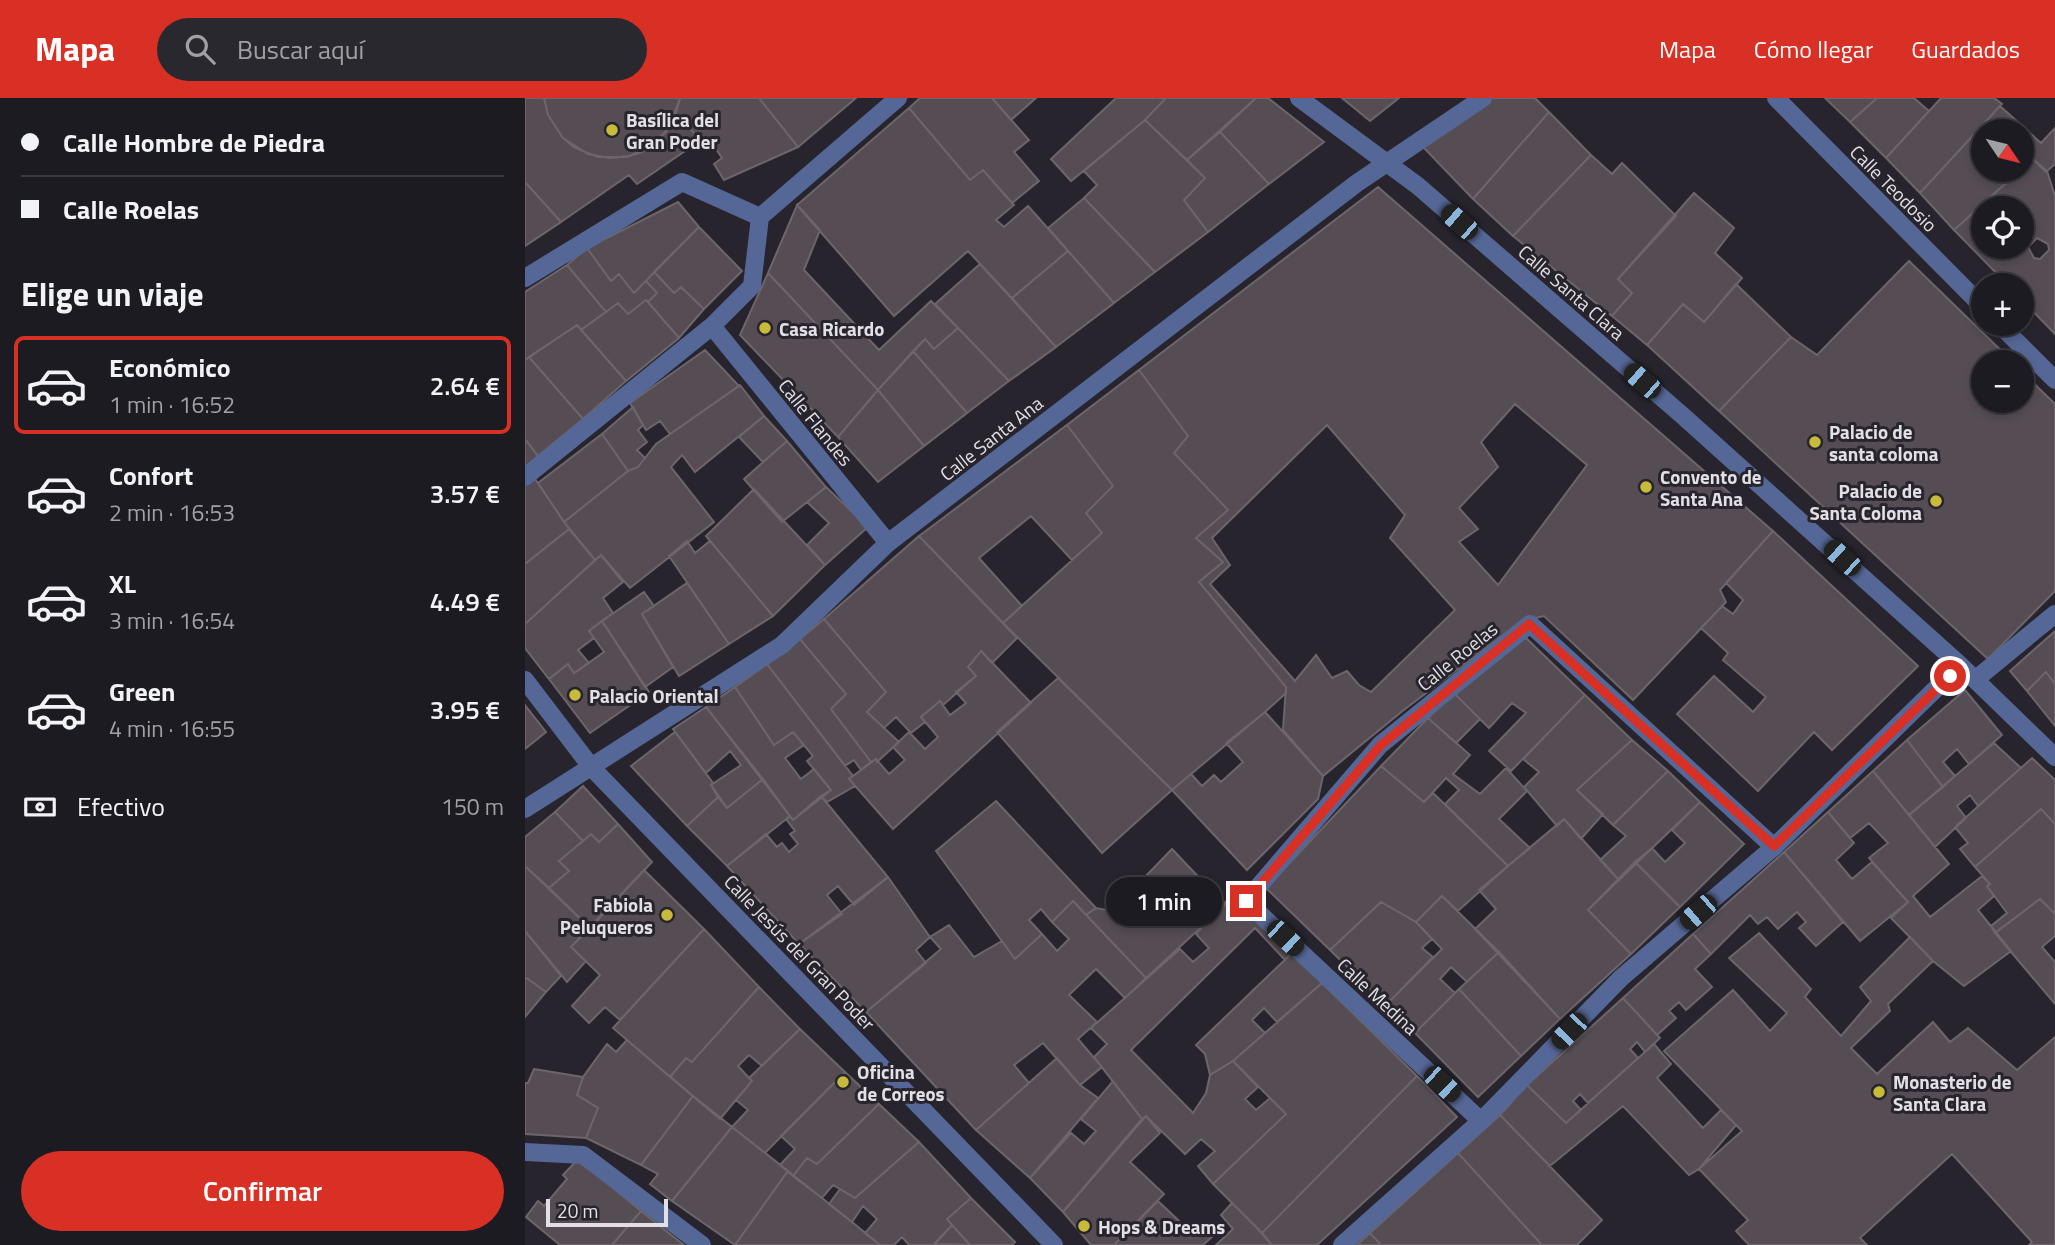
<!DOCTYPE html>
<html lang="es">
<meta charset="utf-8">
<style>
body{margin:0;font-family:"Titillium Web",sans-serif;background:#2a282f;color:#f1f3f6;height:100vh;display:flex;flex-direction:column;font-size:26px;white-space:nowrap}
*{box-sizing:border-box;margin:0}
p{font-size:23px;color:#a0a1a5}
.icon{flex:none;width:38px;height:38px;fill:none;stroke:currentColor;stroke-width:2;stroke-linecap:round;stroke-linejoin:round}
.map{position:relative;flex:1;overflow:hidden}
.drawer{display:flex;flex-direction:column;background:#1d1b22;width:525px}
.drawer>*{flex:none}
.guide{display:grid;align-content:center;height:154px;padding:0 21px;background:#1d1b22}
.needle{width:46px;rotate:125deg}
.fabs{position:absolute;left:1446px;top:21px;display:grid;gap:14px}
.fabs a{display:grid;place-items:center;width:63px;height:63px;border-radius:50%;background:#1d1b22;box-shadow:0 4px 10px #0003,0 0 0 2px #3b3940;font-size:35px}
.scale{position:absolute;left:21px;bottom:18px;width:122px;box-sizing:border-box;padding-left:7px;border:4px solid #e2e0e6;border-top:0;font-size:19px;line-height:24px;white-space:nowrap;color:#e2e0e6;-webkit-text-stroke:5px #27242d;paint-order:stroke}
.end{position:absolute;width:32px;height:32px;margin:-16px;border:9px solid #d93025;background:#fff;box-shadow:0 0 0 4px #fff}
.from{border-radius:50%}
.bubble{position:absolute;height:49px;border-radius:24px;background:#1d1b22;box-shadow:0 4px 10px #0003,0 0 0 2px #3b3940;font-size:23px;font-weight:600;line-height:49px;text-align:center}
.car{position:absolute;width:21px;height:42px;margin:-21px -10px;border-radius:9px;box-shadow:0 0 5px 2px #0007;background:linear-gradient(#222 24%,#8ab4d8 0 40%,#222 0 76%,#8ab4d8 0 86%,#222 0)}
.guide b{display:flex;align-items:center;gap:24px;height:66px;font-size:26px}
.guide b+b{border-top:2px solid #3b3940}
.guide i{width:18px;height:18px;background:#f1f3f6}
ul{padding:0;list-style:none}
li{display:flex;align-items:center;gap:21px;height:98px;margin:0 14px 10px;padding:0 7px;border:4px solid transparent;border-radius:10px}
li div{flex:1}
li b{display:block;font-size:26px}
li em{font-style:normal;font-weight:600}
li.active{border-color:#d93025}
li>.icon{width:63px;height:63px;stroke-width:1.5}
h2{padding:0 21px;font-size:32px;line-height:84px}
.pay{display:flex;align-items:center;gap:18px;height:77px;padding:0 21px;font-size:26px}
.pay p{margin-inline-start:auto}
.button{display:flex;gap:14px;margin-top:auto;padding:14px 21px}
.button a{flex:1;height:80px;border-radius:42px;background:#d93025;color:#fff;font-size:28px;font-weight:600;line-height:80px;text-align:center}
header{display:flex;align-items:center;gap:42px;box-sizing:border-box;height:98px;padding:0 35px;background:#d93025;color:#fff}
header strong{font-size:33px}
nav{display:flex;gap:38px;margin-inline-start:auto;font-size:24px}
.search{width:490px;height:63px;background:#2a282f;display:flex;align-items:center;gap:18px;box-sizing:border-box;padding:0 24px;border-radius:38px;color:#a0a1a5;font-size:26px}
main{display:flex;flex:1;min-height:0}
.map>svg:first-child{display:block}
</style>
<header>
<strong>Mapa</strong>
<div class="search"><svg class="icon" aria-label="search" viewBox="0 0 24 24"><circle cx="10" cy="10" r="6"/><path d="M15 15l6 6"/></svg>Buscar aquí</div>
<nav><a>Mapa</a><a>Cómo llegar</a><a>Guardados</a></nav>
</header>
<main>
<section class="drawer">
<div class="guide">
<b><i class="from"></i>Calle Hombre de Piedra</b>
<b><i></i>Calle Roelas</b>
</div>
<h2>Elige un viaje</h2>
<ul>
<li class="active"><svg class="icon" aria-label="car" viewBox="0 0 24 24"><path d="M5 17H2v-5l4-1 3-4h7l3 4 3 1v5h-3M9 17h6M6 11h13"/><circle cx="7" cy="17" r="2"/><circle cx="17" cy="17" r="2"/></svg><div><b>Económico</b><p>1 min · 16:52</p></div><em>2.64 €</em></li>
<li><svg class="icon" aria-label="car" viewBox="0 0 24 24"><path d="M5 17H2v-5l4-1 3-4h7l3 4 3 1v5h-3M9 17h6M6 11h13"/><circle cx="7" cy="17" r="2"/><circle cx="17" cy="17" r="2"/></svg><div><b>Confort</b><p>2 min · 16:53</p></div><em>3.57 €</em></li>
<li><svg class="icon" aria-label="car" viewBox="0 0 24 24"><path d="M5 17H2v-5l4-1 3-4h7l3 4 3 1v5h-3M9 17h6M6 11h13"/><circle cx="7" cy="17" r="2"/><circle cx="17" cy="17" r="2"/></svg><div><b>XL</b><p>3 min · 16:54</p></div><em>4.49 €</em></li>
<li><svg class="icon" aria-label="car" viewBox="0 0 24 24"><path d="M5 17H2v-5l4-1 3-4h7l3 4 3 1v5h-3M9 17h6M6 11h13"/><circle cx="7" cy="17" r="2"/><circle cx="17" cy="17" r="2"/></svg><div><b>Green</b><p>4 min · 16:55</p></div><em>3.95 €</em></li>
</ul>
<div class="pay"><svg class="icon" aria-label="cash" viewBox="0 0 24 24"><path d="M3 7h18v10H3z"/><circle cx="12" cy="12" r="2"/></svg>Efectivo<p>150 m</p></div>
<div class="button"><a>Confirmar</a></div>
</section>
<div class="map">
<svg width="1530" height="1147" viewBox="0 0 1530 1147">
<rect width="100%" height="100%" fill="#27242d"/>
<path fill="#564d54" stroke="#6e656c" stroke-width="2" fill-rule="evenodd" d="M0,0H19L23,17L38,40L50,50L73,59H101L117,54L141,34L151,16L176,42L112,86L104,77L36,124L0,84Z
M155,0L144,30L128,46L105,58L85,60L63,56L38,40L23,17L19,0Z
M155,0H234L273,49L199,82L189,66L197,60L183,39L176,42L151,16Z
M234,0H331L273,49Z
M395,0H467L504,42L489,54L514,83L487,105L458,72L445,82L384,10Z
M467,0H511L486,22Z
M591,0H641L620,22L546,83L526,61Z
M641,0H731L662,62L620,22Z
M731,0H743L799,44L744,86L695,34Z
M817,0H874L845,23Z
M965,0H1010L1024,14L948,101L897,48Z
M1300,0H1352L1325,24Z
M1352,0H1389L1404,13L1361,60L1325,24Z
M1416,0H1469L1477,6L1395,95L1361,60Z
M1475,8L1516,45L1530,30V66L1521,74L1508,61L1496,71V33H1458V72H1495L1429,132L1395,95Z
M384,10L445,82L458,72L489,107L471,122L479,129L503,108L543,153L487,200L443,153L369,218L272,107Z
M1024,14L1066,57L988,138L948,101Z
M620,22L680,80L659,102L683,134L630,174L559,100L572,87L559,73Z
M695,34L744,86L683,134L659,102L680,80L662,62Z
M1066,57L1087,76L1097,65L1151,118L1093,181L1107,195L1087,218L988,138Z
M1508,61L1522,73L1530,98V236L1496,201V187H1483L1429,132ZM1458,110H1496V149H1458ZM1512,140L1523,146L1524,152L1515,161L1509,160L1503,149Z
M0,84L36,124L0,148Z
M853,89L1248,433L1195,492L1201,504L1108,602L1019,518L997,523L880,611L798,678L758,632L761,589L674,484L698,464L671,440L703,412L649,355L663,338L614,272ZM990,306L1062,367L973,487L934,444L953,431L934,410L973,369L956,344ZM802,327L880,417L865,440L930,512L846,594L834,587L822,573L807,580L791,557L770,583L685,486L705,467L687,440Z
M1169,95L1209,130L1190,155L1217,180L1179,224L1158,206L1122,247L1087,218L1107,195L1093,181Z
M559,100L630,174L589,205L523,130Z
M153,104L174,129L109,195L94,176L86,183L62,150Z
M272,107L295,132L279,172L354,252L406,203L433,230L409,251L400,241L353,292L243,175Z
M174,129L217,173L179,211L156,189L149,195L129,174Z
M62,150L86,183L94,176L109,195L121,183L132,195L123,204L121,202L103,216L93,205L81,214L42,167Z
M543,153L589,205L531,249L487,200Z
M1384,163L1488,264H1458V303H1496V273L1530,306V493L1463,561L1194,313L1266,239L1292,257Z
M455,166L531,249L484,283L410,206Z
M42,167L81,214L56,232L52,227L0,262V194Z
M129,174L149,195L156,189L179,211L154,240L123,204L132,195L121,183Z
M243,175L353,292L313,339L215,237Z
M1211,186L1266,239L1194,313L1122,247L1158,206L1179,224Z
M121,202L154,240L101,283L56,232L93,205L103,216Z
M52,227L101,283L58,321L4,259Z
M433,230L484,283L442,315L388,253L400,241L409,251Z
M180,252L214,288L145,336L135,323L121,332L105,305Z
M388,253L442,315L399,348L353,292Z
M4,259L58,321L13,358L0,341V262Z
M614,272L663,338L649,355L703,412L671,440L698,464L674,484L761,589V595L740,614L647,692L478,525L577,435L561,415L588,388L542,327Z
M215,287L239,318L170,374L157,357L146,369L189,424L105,490L76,457L70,462L39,424L103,373L113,369L131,346Z
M353,292L399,348L353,384L313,339Z
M108,309L118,327L113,332L122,344L112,352L120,360L113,369L103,373L77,336Z
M239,318L262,343L238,364L214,339Z
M542,327L588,388L561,415L577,435L547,462L506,418L454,460L497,508L478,525L394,438Z
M77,336L103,373L39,424L13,385Z
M0,341L13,358L0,370Z
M262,343L301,389L257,424L219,381Z
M8,378L44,431L0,466V384Z
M301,389L343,429L300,467L282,447L304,425L282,404Z
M229,391L300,467L248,518L181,438Z
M44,431L70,462L0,526V466Z
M1248,433L1393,568L1307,652L1289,634L1233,693L1152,616L1189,578L1228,614L1241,599L1198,562L1203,555L1176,530L1197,508L1208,516L1218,502L1201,485Z
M394,438L492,540L467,565L456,553L443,569L451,578L418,607L415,603L396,619L400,624L386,635L371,619L359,630L342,614L361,594L299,521Z
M162,443L170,455L185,443L248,518L204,546L144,458Z
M76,457L98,484L78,500L88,515L64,533L69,540L53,552L64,565L49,575L43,566L24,581L0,550V526Z
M162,485L204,546L154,578L117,516Z
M119,494L129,508L117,516L148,569L120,589L77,523Z
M299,521L361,594L342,614L374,644L352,664L351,661L346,664L306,611L321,596L275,541Z
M77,523L124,594L65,635L24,581L43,566L49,575L79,554L64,533Z
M1530,533V586L1521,574L1502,593L1485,573Z
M999,538L1060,597L986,673L964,653L1001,615L987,605L964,630L929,595Z
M275,541L321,596L306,611L346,664L336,672L329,662L320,668L242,566Z
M456,553L506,605L368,731L324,681L351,661L364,676L380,662L368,649L384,634L400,651L413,639L396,619L415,603L425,617L441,605L431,594L451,578L443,569Z
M242,566L328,678L324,681L330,688L302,704L296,698L306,692L282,663L288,658L268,634L249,647L210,589Z
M1521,574L1530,586V628L1502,593Z
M533,580L647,692L577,755L472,634Z
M210,589L249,647L268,634L279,647L260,660L276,681L289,671L306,692L268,722L181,609Z
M1440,592L1477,637L1444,666L1432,651L1418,664L1430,678L1418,689L1382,642Z
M929,595L955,621L931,645L903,620Z
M1060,597L1107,642L1052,692L1078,716L1056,741L1039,721L1032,728L999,689L1014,674L998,661Z
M0,607L21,634L0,651Z
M181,609L238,681L202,710L186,687L216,667L205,653L181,675L148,631Z
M740,614L798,678L793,701L722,772L647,692L666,676L677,688L689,677L696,684L718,664L701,645Z
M903,620L945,657L928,676L955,696L981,670L1002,693L974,721L1005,750L983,768L920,706L934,692L921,680L899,704L856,668Z
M150,634L188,685L186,687L193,699L162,728L106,668Z
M1107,642L1143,673L1088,727L1052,692Z
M1382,642L1418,689L1384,717L1348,673Z
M1469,645L1496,670L1453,708L1445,697L1432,708L1441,720L1410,749L1384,717Z
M1507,660L1530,682V726L1516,711L1450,769L1435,751L1443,745L1430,729Z
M856,668L899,704L908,695L983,768L933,813L917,798L891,824L856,804L805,852L741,790Z
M1143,673L1175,704L1094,782L1075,762L1101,738L1088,727Z
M1348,673L1424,766L1388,798L1405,819L1457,778L1465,786L1462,788L1469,798L1453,812L1486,853L1439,888L1408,863L1366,820L1383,804L1344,760L1363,745L1344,725L1325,740L1303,714Z
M238,681L265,718L202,768L162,728L193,699L202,710Z
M58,688L93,726L74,744L66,736L58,743L30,714Z
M296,698L363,779L329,807L313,788L302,797L317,816L274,846L202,768L241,736L252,749L257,745L264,754L273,746L265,736L270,733L261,721L265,718L268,722Z
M471,703L571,810L561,817L548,803L527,824L516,811L504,822L517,836L490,861L411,753Z
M1175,704L1219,746L1155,809L1110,764L1127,750L1140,764L1160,745L1147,732Z
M1516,711L1530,726V816L1515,801L1470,835L1466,828L1482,815L1462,788L1465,786L1450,769Z
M30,714L58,743L34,763L44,773L24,790L0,768V739Z
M1303,714L1329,745L1311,762L1327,781L1347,764L1383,804L1335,843L1259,754Z
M1039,721L1094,782L1063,812L1106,856L1035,921L950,831L971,811L954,792Z
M93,726L127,764L65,830L24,790L44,773L34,763L66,736L74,744Z
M647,751L700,807L621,880L561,817L571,810L587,813Z
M1259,754L1318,824L1291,848L1274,830L1281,824L1272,814L1253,831L1242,819L1233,826L1225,817L1186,856L1168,836Z
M1110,764L1155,809L1106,856L1063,812Z
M0,768L65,830L46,849L61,863L42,884L0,833Z
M119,772L179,831L95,922L80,909L64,925L47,908L75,877L46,849Z
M363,779L405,839L391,852L401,865L341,914L274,846Z
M708,796L767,855L760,862L730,830L606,952L668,1015L681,995L685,977L708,963L733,989L720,1001L731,1012L745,1000L761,1016L688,1086L673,1068L690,1053L676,1041L660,1056L621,1018L617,1021L569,959L582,946L566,930L655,851L668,864L684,850L671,836Z
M917,798L974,854L942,884L926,869L915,881L930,895L890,935L861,907L917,851L891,824Z
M1515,801L1530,816V838L1517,849L1530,864V906L1470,835Z
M548,803L621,880L600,900L571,871L544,897L572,924L553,941L577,969L555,987L518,945L489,967L504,985L451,1032L341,914L416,851L405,839L424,827L449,859L477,843L490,861L517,836L532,853L544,841L527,824Z
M856,804L891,824L907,841L897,850L908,859L861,907L805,852Z
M179,831L234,889L167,964L161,960L145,979L88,930Z
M0,833L36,878L21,894L0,879Z
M1234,835L1286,891L1280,899L1316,938L1346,903L1335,889L1385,839L1408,863L1363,906L1365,913L1326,950L1352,976L1408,924L1425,944L1443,930L1492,972L1530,939V1147H1504L1507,1144L1427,1056L1335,1140L1342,1147H1224L1211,1133L1223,1122L1174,1071L1217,1033L1139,953L1208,892L1245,933L1262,915L1204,860Z
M1168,836L1186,856L1170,871L1187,889L1161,912L1154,904L1144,913L1151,920L1132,937L1098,900Z
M974,854L1035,921L996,958L934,891Z
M767,855L797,885L752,924L739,910L727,922L740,935L708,963L685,977L680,956L671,947Z
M0,879L21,894L0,919Z
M797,885L892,978L737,1135L688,1086L761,1016L708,963Z
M234,889L275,931L237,968L224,957L213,968L227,983L195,1021L145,979L161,960L167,964Z
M934,891L996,958L953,999L890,935Z
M1098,900L1135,940L1120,954L1112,944L1105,951L1113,960L1063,1005L1055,996L1048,1003L1056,1012L1041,1025L1002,987Z
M275,931L320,974L240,1055L207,1029L223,1012L211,1002L227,983L224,980Z
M102,942L168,998L116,1067L61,1040L73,1010L52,997L58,979L82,946L91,954Z
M1129,946L1146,966L1132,980L1178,1030L1196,1012L1211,1027L1174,1071L1164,1077L1098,1008L1025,1068L975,1017L1002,987L1041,1025Z
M532,960L555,987L573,1000L505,1080L451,1032Z
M9,971L58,979L52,997L73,1010L61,1040L0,1036V985H3Z
M320,974L354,1006L292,1066L282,1060L268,1078L255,1067L270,1051L256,1038Z
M892,978L932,1019L792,1147H747L737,1135Z
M588,983L617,1021L538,1114L505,1080L546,1035L559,1046L571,1033L556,1021Z
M168,998L207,1029L147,1103L125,1086L133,1076L116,1067Z
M354,1006L394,1044L330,1100L308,1087L297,1100L268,1078L282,1060L292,1066Z
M975,1017L1077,1122L1052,1147H1017L933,1055Z
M621,1018L635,1035L605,1064L639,1096L589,1147H566L538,1114Z
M207,1029L263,1073L210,1147L147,1103Z
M394,1044L446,1100L422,1121L427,1127L409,1147H384L377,1139L369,1147H355L340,1135L352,1121L338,1108L327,1124L304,1106L315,1091L330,1100Z
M933,1055L1017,1147H856L845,1135Z
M53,1061L116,1113L87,1147H35L1,1119L13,1103L19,1108L42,1081L38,1077Z
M263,1073L327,1124L355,1147H210Z
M446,1100L490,1144L487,1147H445L427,1127L422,1121Z
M633,1103L670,1138L679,1131L688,1138L678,1147H589Z
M707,1105L733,1131L747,1147H691L708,1131L696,1117Z
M116,1113L159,1147H87Z
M427,1127L445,1147L409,1146Z
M845,1135L856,1147H832Z"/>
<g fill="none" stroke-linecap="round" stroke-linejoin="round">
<path stroke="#556796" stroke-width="18" d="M774,0L893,88L1158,318L1435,567L1530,659
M1251,0L1458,209
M0,180L157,84L235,119
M1474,226L1530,282
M187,228L363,445
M0,379L187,228L227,188L235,119L373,0
M1451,581L1530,516
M0,582L67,670L529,1147
M0,711L257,547L363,445L832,85L958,0
M956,1023L721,803L855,647L1005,526L1249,749
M0,1054L58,1057L177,1147
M817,1147L956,1023L1096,880L1249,749L1435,567"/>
</g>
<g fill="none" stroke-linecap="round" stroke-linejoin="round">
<path stroke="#d93025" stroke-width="9" d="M721,803L855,648L1004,526L1249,748L1425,578"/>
</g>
<g fill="#c8bb3b" stroke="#27242d" stroke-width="2.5">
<circle cx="87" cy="32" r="7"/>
<circle cx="240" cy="230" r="7"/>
<circle cx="1290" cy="344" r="7"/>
<circle cx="1121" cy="389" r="7"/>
<circle cx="1411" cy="403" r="7"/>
<circle cx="50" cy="597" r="7"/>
<circle cx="142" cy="817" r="7"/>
<circle cx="318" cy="984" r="7"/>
<circle cx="1354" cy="994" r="7"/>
<circle cx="559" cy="1128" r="7"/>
</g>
<g text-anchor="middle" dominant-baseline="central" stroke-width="6" stroke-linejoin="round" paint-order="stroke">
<g font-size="19" font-weight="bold" fill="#e2e0e6" stroke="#27242d" text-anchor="start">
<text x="101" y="21">Basílica del<tspan x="101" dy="22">Gran Poder</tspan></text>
<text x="254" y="230">Casa Ricardo</text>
<text x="1304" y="333">Palacio de<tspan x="1304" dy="22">santa coloma</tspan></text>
<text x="1135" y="378">Convento de<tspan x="1135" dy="22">Santa Ana</tspan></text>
<text x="1397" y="392" text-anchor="end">Palacio de<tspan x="1397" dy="22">Santa Coloma</tspan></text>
<text x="64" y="597">Palacio Oriental</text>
<text x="128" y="806" text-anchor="end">Fabiola<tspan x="128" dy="22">Peluqueros</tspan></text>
<text x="332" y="973">Oficina<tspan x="332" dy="22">de Correos</tspan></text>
<text x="1368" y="983">Monasterio de<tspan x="1368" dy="22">Santa Clara</tspan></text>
<text x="573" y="1128">Hops &amp; Dreams</text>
</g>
<g font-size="19" fill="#e2e0e6" stroke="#27242d">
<text transform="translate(1369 90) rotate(45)">Calle Teodosio</text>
<text transform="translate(1047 194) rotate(41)">Calle Santa Clara</text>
<text transform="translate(291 324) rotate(51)">Calle Flandes</text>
<text transform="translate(466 340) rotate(-38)">Calle Santa Ana</text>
<text transform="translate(932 558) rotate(-39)">Calle Roelas</text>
<text transform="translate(275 854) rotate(46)">Calle Jesús del Gran Poder</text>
<text transform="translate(853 898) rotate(43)">Calle Medina</text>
</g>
</g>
</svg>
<div class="fabs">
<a><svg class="needle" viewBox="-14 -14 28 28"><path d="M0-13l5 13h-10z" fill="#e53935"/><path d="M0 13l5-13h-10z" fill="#a0a1a5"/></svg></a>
<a><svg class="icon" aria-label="locate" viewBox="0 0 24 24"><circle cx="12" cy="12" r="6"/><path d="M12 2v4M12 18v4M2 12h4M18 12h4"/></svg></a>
<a>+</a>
<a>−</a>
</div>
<div class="scale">20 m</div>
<i class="end from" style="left:1425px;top:578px"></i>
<i class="end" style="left:721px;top:803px"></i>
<div class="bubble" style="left:581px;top:779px;width:116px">1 min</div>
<i class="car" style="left:934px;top:124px;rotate:311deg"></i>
<i class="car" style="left:1117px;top:283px;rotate:311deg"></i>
<i class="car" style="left:1317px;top:460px;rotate:312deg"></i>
<i class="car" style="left:1173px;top:814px;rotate:229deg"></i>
<i class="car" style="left:760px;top:840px;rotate:133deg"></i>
<i class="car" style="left:1044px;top:933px;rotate:224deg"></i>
<i class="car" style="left:917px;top:986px;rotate:133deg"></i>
</div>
</main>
